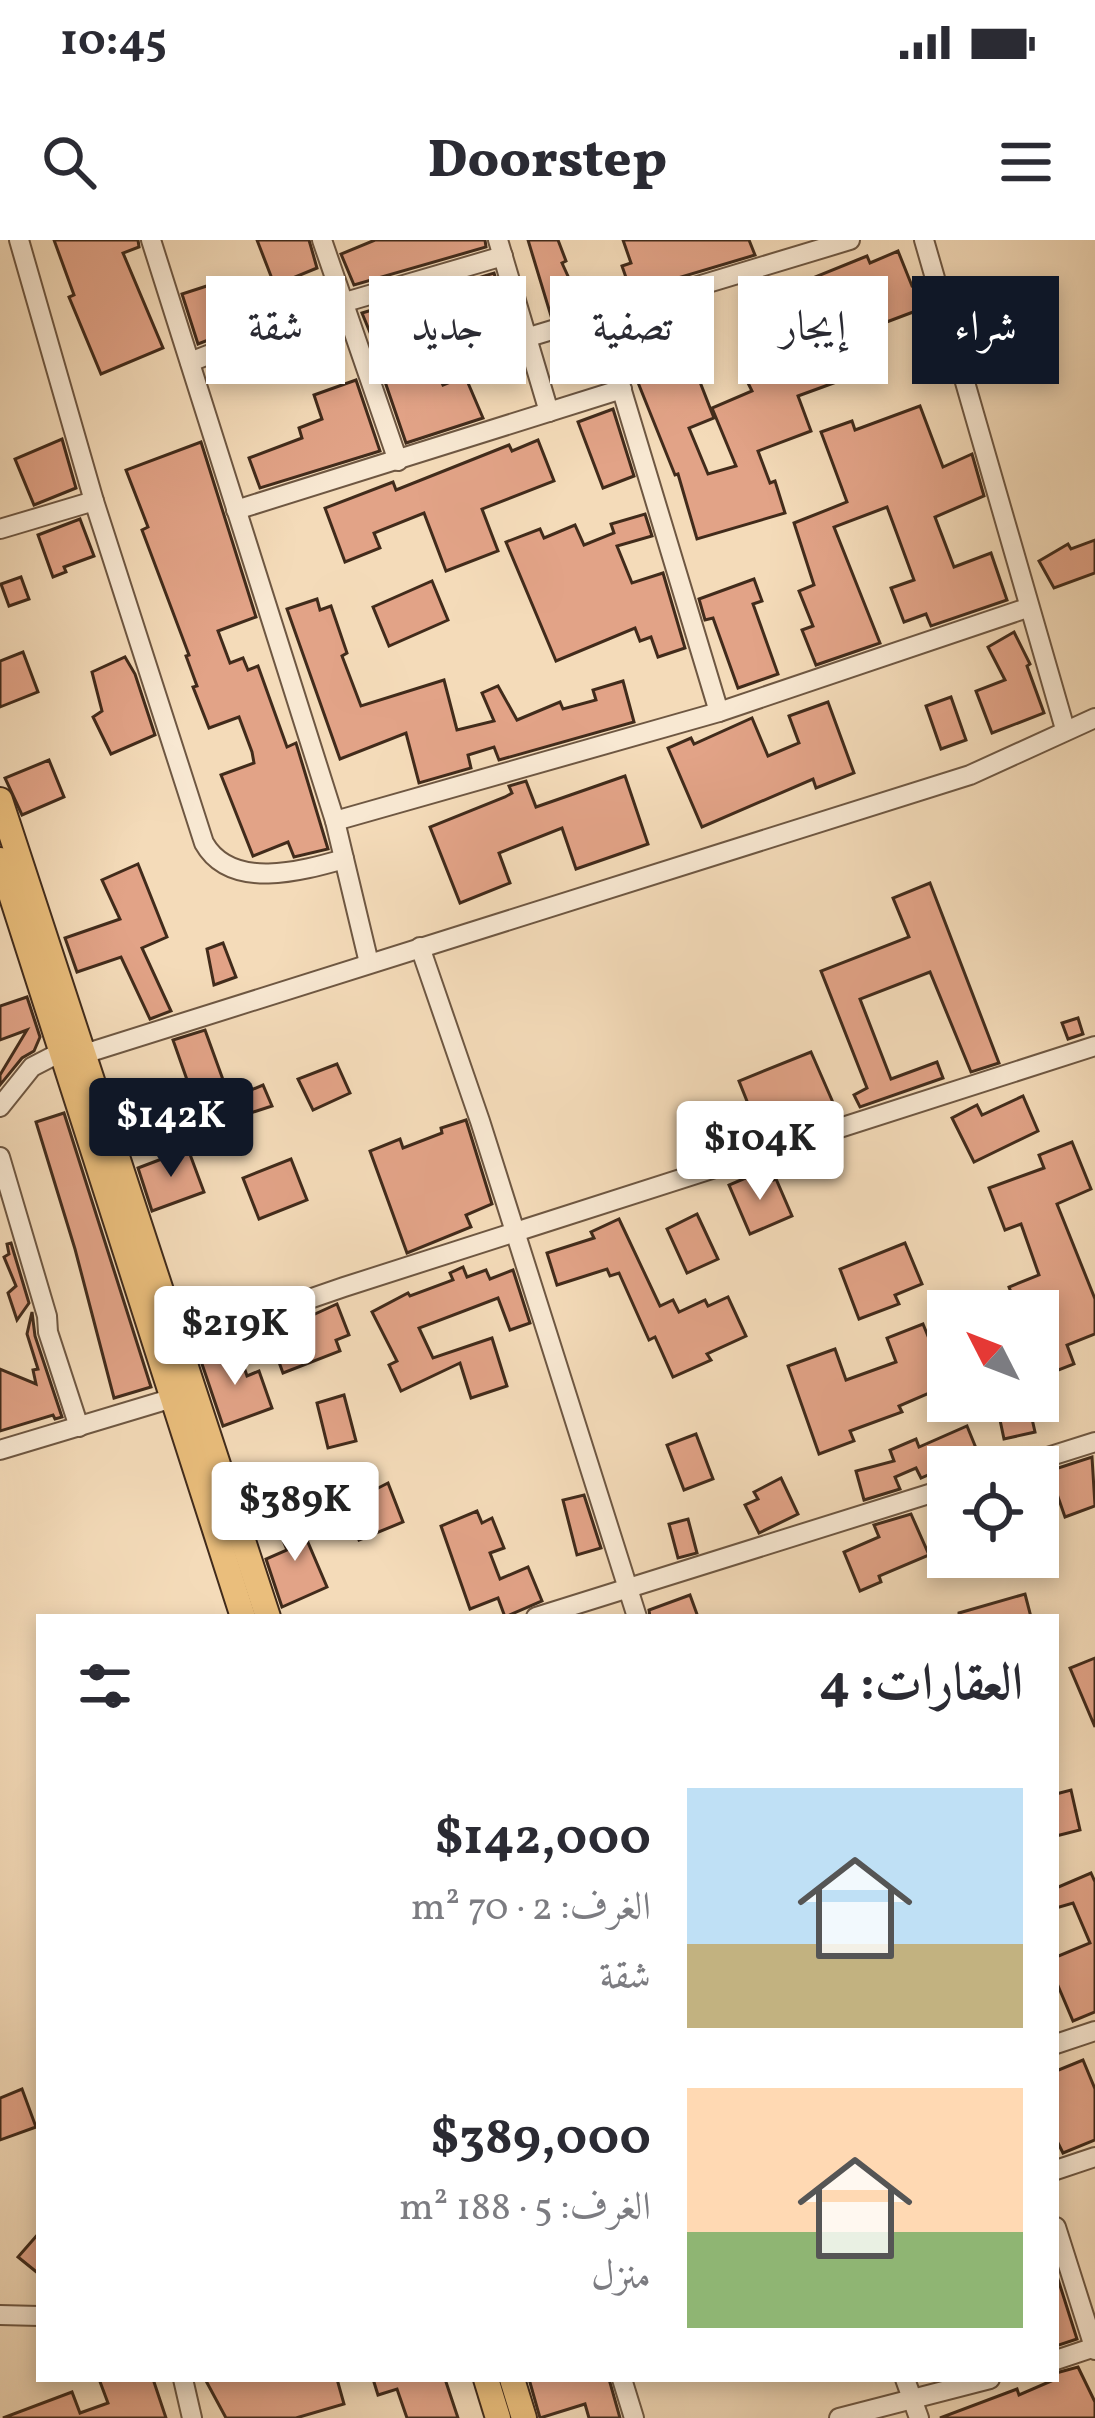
<!DOCTYPE html>
<html lang="ar">
<meta charset="utf-8">
<style>
body{margin:0;font-family:Vollkorn,Amiri,serif;background:#f7f7f7;color:#2b2b33;direction:rtl;height:100vh;display:flex;flex-direction:column;font-size:45px;white-space:nowrap}
*{box-sizing:border-box;margin:0}
p{font-size:39px;color:#7c7c81}
.icon{flex:none;width:66px;height:66px;fill:none;stroke:currentColor;stroke-width:2;stroke-linecap:round;stroke-linejoin:round}
.map{position:relative;flex:1;overflow:hidden;direction:ltr}
.sheet{position:absolute;left:36px;top:1374px;width:1023px;height:768px;display:flex;flex-direction:column;background:#fff;border-radius:0px;box-shadow:0 6px 18px #0003;direction:rtl}
.sheet>*{flex:none}
.top-card{position:absolute;left:36px;top:36px;width:1023px;height:108px;direction:rtl;display:flex;gap:24px}
.needle{width:78px;rotate:312deg}
.controls{position:absolute;left:927px;top:1050px;display:grid;gap:24px}
.controls a{display:grid;place-items:center;width:132px;height:132px;border-radius:0px;background:#fff;box-shadow:0 6px 18px #0003;font-size:60px}
.price{position:absolute;translate:-50% -102px;padding:0 27px;border-radius:12px;background:#fff;color:#222;font-size:39px;line-height:78px;filter:drop-shadow(0 3px 6px #0008)}
.price::after{content:'';position:absolute;left:50%;top:72px;width:36px;height:27px;margin-left:-18px;background:inherit;clip-path:polygon(0 0,100% 0,50% 100%)}
.price.current{background:#111827;color:#fff}
ul{padding:0;list-style:none}
li{display:flex;align-items:center;gap:36px;height:300px;padding:0 36px}
li span{display:grid;place-items:center;flex:none;width:336px;height:240px;border-radius:0px;color:#555}
li>.icon{margin-inline-start:auto}
span .icon{width:144px;height:144px;fill:#fffc;stroke-width:1}
li b{font-size:51px}
h2{display:flex;justify-content:space-between;align-items:center;height:144px;padding:0 36px;font-size:51px}
.tag{padding:0 42px;border-radius:0px;background:#fff;box-shadow:0 6px 18px #0003;font-size:42px;line-height:108px}
.tag.current{background:#111827;color:#fff}
.status{display:flex;justify-content:space-between;align-items:center;height:84px;padding:0 60px;background:#fff;direction:ltr}
.status svg{height:33px;fill:currentColor}
header{display:flex;justify-content:space-between;align-items:center;height:156px;padding:0 36px;background:#fff;font-size:54px;font-weight:800}
.map>svg:first-child{display:block}
</style>
<div class="status"><b>10:45</b><svg viewBox="0 0 49 12"><path d="M0 12V9h3v3zM5 12V6h3v6zM10 12V3h3v9zM15 12V0h3v12zM26 1h20v11H26zM47 4h2v5h-2z"/></svg></div>
<header><svg class="icon" aria-label="menu" viewBox="0 0 24 24"><path d="M4 6h16M4 12h16M4 18h16"/></svg>Doorstep<svg class="icon" aria-label="search" viewBox="0 0 24 24"><circle cx="10" cy="10" r="6"/><path d="M15 15l6 6"/></svg></header>
<div class="map">
<svg width="1095" height="2178" viewBox="0 0 1095 2178">
<rect width="100%" height="100%" fill="#f4dbb9"/>
<filter id="stains"><feTurbulence type="fractalNoise" baseFrequency=".00167" numOctaves="4"/><feColorMatrix values="0 0 0 0 .2 0 0 0 0 .09 0 0 0 0 .02 0 0 0 .5 -.17"/></filter>
<radialGradient id="worn" r=".72"><stop offset=".6" stop-color="#630" stop-opacity="0"/><stop offset="1" stop-color="#630" stop-opacity=".3"/></radialGradient>
<g fill="#e2a387" stroke="#412b1b" stroke-width="3">
<polygon points="54,0 138,0 139,7 123,13 163,108 101,134 69,57 74,55"/>
<polygon points="257,0 309,0 317,28 290,39 299,65 198,104 182,54 213,44 220,68 276,49"/>
<polygon points="375,0 485,0 486,7 354,45 341,14"/>
<polygon points="528,0 558,0 566,21 562,23 582,67 551,76"/>
<polygon points="623,0 749,0 755,15 631,52 622,26 631,23"/>
<polygon points="898,11 912,46 921,43 929,66 884,83 880,73 838,91 815,37 867,16 870,23"/>
<polygon points="494,33 511,91 482,102 478,93 429,114 443,145 465,136 483,178 406,203 381,130 385,129 362,73"/>
<polygon points="663,82 687,141 698,137 714,178 689,188 708,234 736,226 712,168 752,151 748,143 800,123 794,107 846,89 861,133 798,156 811,191 758,211 770,243 775,241 785,273 697,299 678,234 675,235 621,100"/>
<polygon points="576,114 582,131 568,136 561,119"/>
<polygon points="356,140 380,211 260,248 249,218 302,198 299,188 322,179 314,155"/>
<polygon points="920,166 943,227 972,214 984,256 935,277 954,327 991,313 1007,360 931,386 926,374 904,382 891,348 914,340 887,267 834,287 880,403 816,425 802,390 813,386 799,351 814,345 794,283 847,262 821,192 852,181 855,190"/>
<polygon points="613,169 634,236 603,248 578,182"/>
<polygon points="62,199 76,248 34,265 15,219"/>
<polygon points="538,200 554,241 482,269 498,311 446,331 424,273 374,293 380,308 345,322 325,268 393,242 396,250 509,205 512,211"/>
<polygon points="201,202 256,377 218,391 230,423 243,418 248,430 258,426 287,507 296,503 328,609 294,617 288,602 253,616 221,535 254,523 252,512 239,477 209,488 193,447 197,446 186,416 189,415 142,290 148,287 126,230"/>
<polygon points="645,274 652,296 617,306 632,343 663,333 685,408 658,417 651,397 640,401 635,388 556,421 506,302 540,289 544,298 575,285 584,305 614,293 611,284"/>
<polygon points="80,279 94,316 64,327 66,332 53,337 38,295"/>
<polygon points="1095,300 1095,333 1054,348 1039,321 1068,304 1071,309"/>
<polygon points="21,337 29,359 9,366 1,344"/>
<polygon points="754,339 762,361 753,364 778,434 738,448 713,378 705,380 699,359"/>
<polygon points="432,341 448,380 389,406 373,367"/>
<polygon points="317,359 320,370 331,366 347,413 342,416 361,466 444,440 457,490 494,481 482,453 498,446 517,480 560,462 563,469 596,460 593,450 623,441 634,482 499,520 494,507 468,515 471,528 419,543 406,493 340,519 287,369"/>
<polygon points="1014,392 1030,424 1027,426 1044,473 992,493 976,451 1005,440 988,407"/>
<polygon points="23,412 38,452 0,467 0,421"/>
<polygon points="125,417 135,434 155,495 111,514 93,477 102,471 92,432"/>
<polygon points="951,457 966,500 941,509 926,466"/>
<polygon points="828,462 854,533 816,548 813,539 702,587 668,508 691,498 694,504 752,478 768,516 799,503 789,476"/>
<polygon points="49,520 64,557 22,575 5,538"/>
<polygon points="625,536 648,604 576,629 562,588 499,613 510,643 460,663 430,587 505,557 512,553 509,546 526,541 536,567"/>
<polygon points="138,624 167,697 142,708 171,771 150,779 121,717 77,732 65,698 120,679 102,640"/>
<polygon points="930,643 999,823 971,832 930,732 860,759 891,839 937,822 943,838 860,867 854,855 867,848 821,731 909,697 893,658"/>
<polygon points="223,703 236,737 214,745 207,709"/>
<polygon points="27,757 40,797 34,811 22,818 0,845 0,835 27,790 0,800 0,766"/>
<polygon points="1078,778 1083,794 1068,799 1062,783"/>
<polygon points="205,790 230,859 263,845 272,866 204,888 173,800"/>
<polygon points="811,812 838,874 762,899 739,841"/>
<polygon points="337,824 350,853 313,870 298,839"/>
<polygon points="1023,856 1038,891 974,922 952,878 977,865 982,875"/>
<polygon points="64,873 151,1147 114,1158 75,1009 36,882"/>
<polygon points="466,880 492,964 466,975 471,987 407,1013 370,911 400,899 403,908 442,893 441,888"/>
<polygon points="1072,902 1091,949 1057,964 1095,1059 1095,1094 1067,1105 1074,1124 1043,1136 1038,1124 1038,1071 1018,1071 1009,1047 1039,1035 1021,984 1005,990 989,948 1044,928 1039,915"/>
<polygon points="188,909 204,952 152,971 138,928"/>
<polygon points="291,919 307,960 259,979 243,938"/>
<polygon points="755,934 760,945 776,939 792,976 750,994 729,945"/>
<polygon points="697,974 718,1019 687,1033 667,989"/>
<polygon points="619,979 660,1066 673,1060 679,1072 705,1060 708,1066 728,1057 746,1096 707,1114 711,1120 673,1137 655,1097 649,1100 619,1033 610,1036 607,1029 557,1045 547,1013 594,998 591,992"/>
<polygon points="11,1003 29,1063 17,1080 8,1053 16,1046 4,1017 9,1014 7,1004"/>
<polygon points="905,1003 922,1044 895,1055 899,1064 859,1079 840,1029"/>
<polygon points="463,1027 467,1037 486,1030 490,1039 513,1030 530,1083 510,1090 498,1058 419,1088 433,1118 492,1098 507,1146 471,1158 460,1123 401,1151 389,1125 397,1121 372,1072 408,1053 410,1056 453,1040 450,1033"/>
<polygon points="337,1064 349,1095 336,1100 340,1111 283,1133 269,1095"/>
<polygon points="32,1072 35,1096 62,1177 55,1179 53,1175 0,1191 0,1129 36,1144 33,1130 38,1129 27,1094"/>
<polygon points="923,1084 948,1145 899,1166 902,1172 850,1191 854,1201 819,1214 788,1126 835,1109 846,1140 896,1122 887,1098"/>
<polygon points="238,1109 247,1136 259,1131 272,1168 223,1186 201,1121"/>
<polygon points="344,1155 356,1201 328,1208 317,1163"/>
<polygon points="996,1161 1028,1161 1035,1192 1004,1199"/>
<polygon points="967,1186 978,1213 921,1238 916,1228 895,1237 900,1249 864,1260 856,1231 894,1221 890,1210 916,1199 919,1207"/>
<polygon points="696,1194 713,1239 684,1250 667,1205"/>
<polygon points="1092,1217 1095,1266 1065,1277 1049,1231"/>
<polygon points="254,1230 267,1268 251,1273 239,1235"/>
<polygon points="781,1238 798,1274 759,1293 745,1265 758,1259 754,1252"/>
<polygon points="388,1243 403,1282 359,1300 345,1265"/>
<polygon points="584,1255 601,1308 577,1315 563,1260"/>
<polygon points="477,1271 482,1283 492,1278 504,1308 490,1313 500,1339 528,1327 542,1361 505,1377 498,1358 470,1369 441,1286"/>
<polygon points="295,1272 327,1347 282,1367 266,1319 287,1310 275,1281"/>
<polygon points="911,1274 929,1315 879,1336 881,1342 860,1351 844,1312 879,1297 874,1285"/>
<polygon points="688,1279 697,1313 678,1318 669,1284"/>
<polygon points="959,1317 1003,1317 967,1334"/>
<polygon points="1025,1354 1031,1377 959,1377 959,1373"/>
<polygon points="690,1355 698,1377 650,1377 649,1370"/>
<polygon points="1095,1418 1095,1487 1070,1428"/>
<polygon points="1071,1550 1080,1590 1056,1596 1056,1554"/>
<polygon points="1091,1633 1095,1642 1095,1772 1073,1781 1056,1741 1056,1717 1090,1703 1073,1663 1056,1668 1056,1648"/>
<polygon points="1083,1820 1095,1849 1095,1900 1063,1913 1056,1899 1056,1831"/>
<polygon points="22,1849 36,1887 0,1900 0,1858"/>
<polygon points="39,1993 39,2034 18,2017"/>
<polygon points="1057,2036 1077,2099 1056,2106 1056,2036"/>
<polygon points="1078,2127 1095,2162 1095,2178 940,2178 1017,2149 1019,2155 1056,2139 1056,2133"/>
<polygon points="99,2139 153,2139 166,2178 3,2178 72,2152 80,2173 108,2163"/>
<polygon points="205,2139 337,2139 344,2164 296,2178 226,2178"/>
<polygon points="373,2139 445,2139 458,2178 407,2178 397,2149 378,2155"/>
<polygon points="529,2139 609,2139 620,2178 589,2178 585,2164 540,2178"/>
</g>
<g fill="none" stroke-linecap="round" stroke-linejoin="round">
<defs>
<g id="minor">
<path d="M19 0 94 261 204 603C231 651 302 631 344 619"/>
<polyline points="151,0 335,581 369,723"/>
<polyline points="322,0 398,221"/>
<polyline points="498,0 549,172"/>
<polyline points="924,0 1065,489"/>
<polyline points="600,78 719,472"/>
<polyline points="529,97 850,0"/>
<polyline points="190,122 342,63 503,16"/>
<polyline points="236,270 622,149"/>
<polyline points="0,289 94,261"/>
<polyline points="335,581 719,472 1027,368"/>
<polyline points="420,707 480,881 637,1377"/>
<polyline points="84,814 970,535 1095,478"/>
<polyline points="0,867 32,827 61,812"/>
<polyline points="0,917 47,1076 48,1092 79,1187"/>
<polyline points="179,1104 344,1047 1095,806"/>
<polyline points="0,1210 173,1158"/>
<polyline points="1016,1227 1095,1202"/>
<polyline points="536,1377 948,1248"/>
<polyline points="1056,1804 1095,1791"/>
<polyline points="1056,1930 1095,1917"/>
<polyline points="1056,1987 1095,2110"/>
<polyline points="0,2075 39,2076"/>
<polyline points="1056,2120 1095,2107"/>
<polyline points="183,2139 192,2178"/>
<polyline points="622,2139 634,2178"/>
<polyline points="905,2139 919,2178"/>
<polyline points="839,2178 990,2139"/>
</g>
<g id="major">
<polyline points="0,560 268,1377"/>
<polyline points="0,620 243,1377"/>
<polyline points="486,2139 498,2178"/>
<polyline points="512,2139 524,2178"/>
</g>
</defs>
<use href="#minor" stroke="#6e5742" stroke-width="22"/>
<use href="#major" stroke="#412b1b" stroke-width="28"/>
<use href="#minor" stroke="#f8e8d2" stroke-width="18"/>
<use href="#major" stroke="#eabe7c" stroke-width="24"/>
</g>
<rect width="100%" height="100%" filter="url(#stains)"/>
<rect width="100%" height="100%" fill="url(#worn)"/>
</svg>
<div class="controls">
<a><svg class="needle" viewBox="-14 -14 28 28"><path d="M0-13l5 13h-10z" fill="#e53935"/><path d="M0 13l5-13h-10z" fill="#7c7c81"/></svg></a>
<a><svg class="icon" aria-label="locate" viewBox="0 0 24 24"><circle cx="12" cy="12" r="6"/><path d="M12 2v4M12 18v4M2 12h4M18 12h4"/></svg></a>
</div>
<b class="price current" style="left:171px;top:940px">$142K</b>
<b class="price" style="left:760px;top:963px">$104K</b>
<b class="price" style="left:235px;top:1148px">$219K</b>
<b class="price" style="left:295px;top:1324px">$389K</b>
<div class="top-card">
<a class="tag current">شراء</a>
<a class="tag">إيجار</a>
<a class="tag">تصفية</a>
<a class="tag">جديد</a>
<a class="tag">شقة</a>
</div>
<section class="sheet">
<h2>العقارات: 4<svg class="icon" aria-label="filters" viewBox="0 0 24 24"><path d="M4 7h16M4 17h16"/><circle cx="9" cy="7" r="2"/><circle cx="15" cy="17" r="2"/></svg></h2>
<ul>
<li><span style="background:linear-gradient(#bfe0f5 65%,#c2b280 0)"><svg class="icon" aria-label="home" viewBox="0 0 24 24"><path d="M3 11l9-7 9 7M6 9v11h12V9"/></svg></span><div><b>$142,000</b><p>الغرف: 2 · 70 m²</p><p>شقة</p></div></li>
<li><span style="background:linear-gradient(#ffd9b3 60%,#8fb573 0)"><svg class="icon" aria-label="home" viewBox="0 0 24 24"><path d="M3 11l9-7 9 7M6 9v11h12V9"/></svg></span><div><b>$389,000</b><p>الغرف: 5 · 188 m²</p><p>منزل</p></div></li>
</ul>
</section>
</div>
